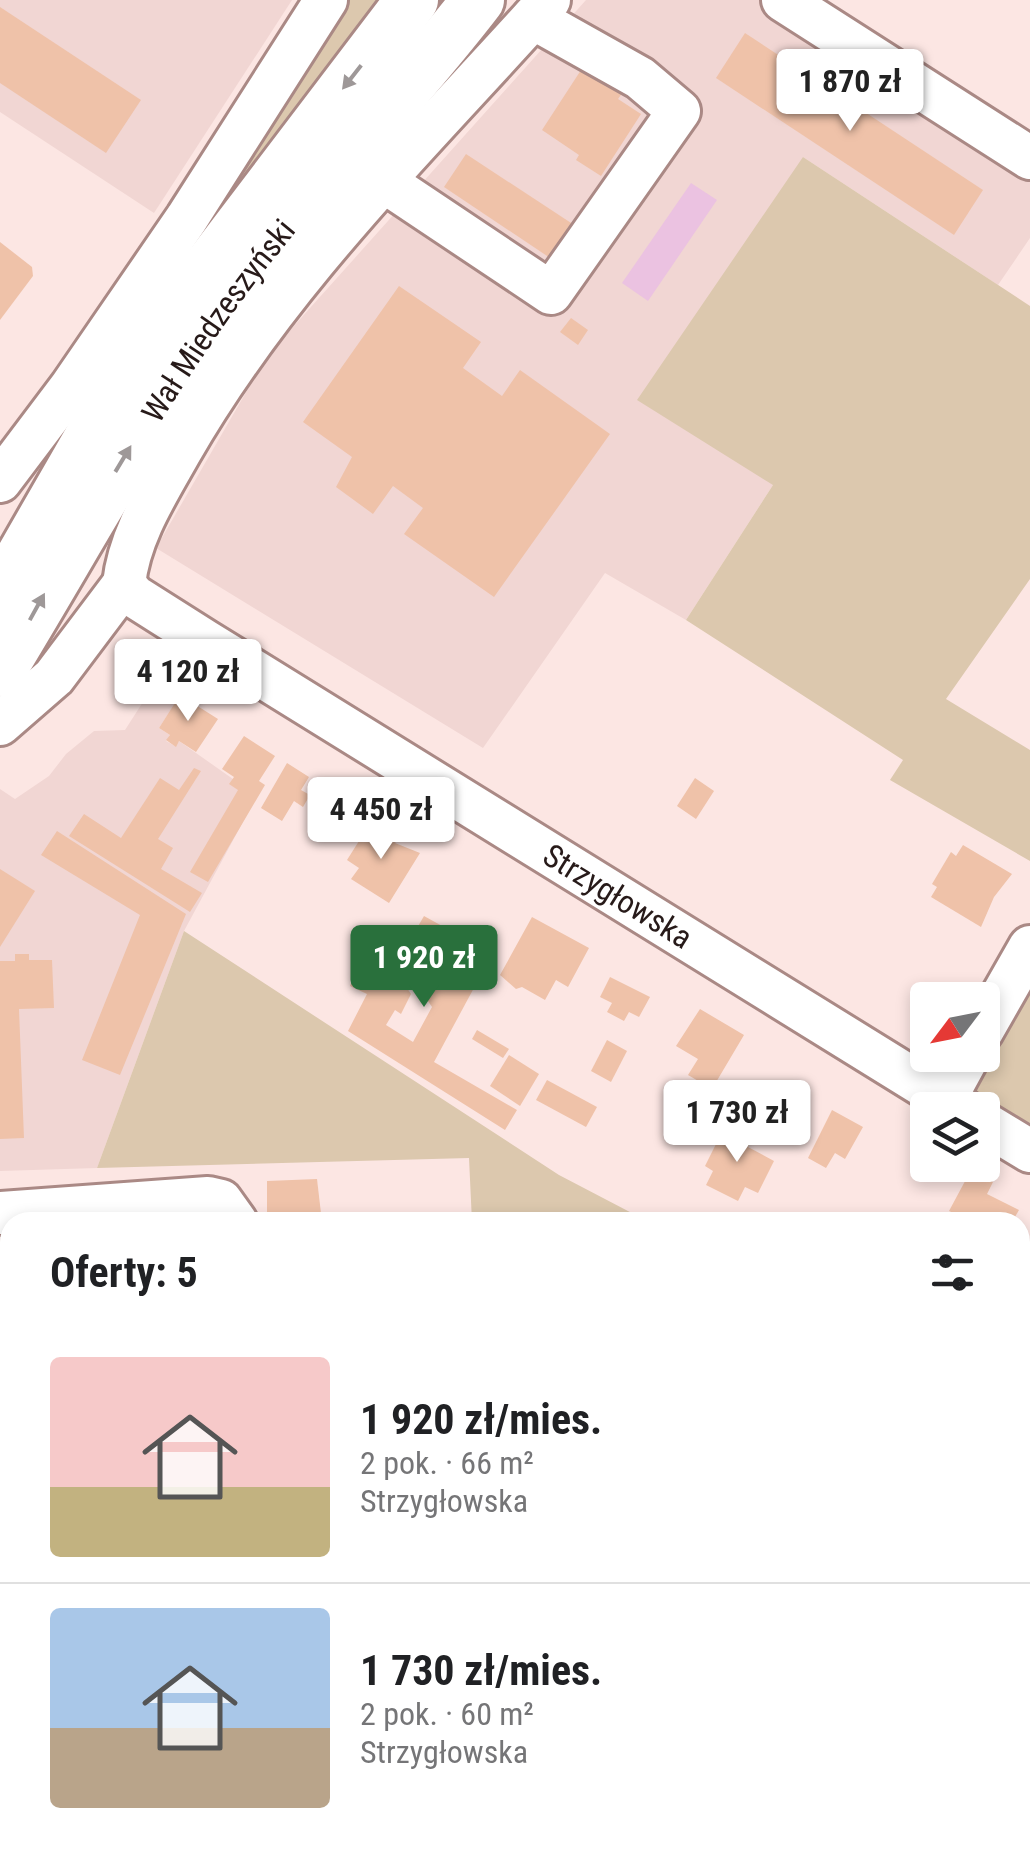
<!DOCTYPE html>
<html lang="pl">
<meta charset="utf-8">
<style>
body{margin:0;font-family:"Roboto Condensed",sans-serif;background:#f2f2f2;color:#202124;height:100vh;display:flex;flex-direction:column;font-size:38px;white-space:nowrap}
*{box-sizing:border-box;margin:0}
p{font-size:32px;color:#757577}
.icon{flex:none;width:55px;height:55px;fill:none;stroke:currentColor;stroke-width:2;stroke-linecap:round;stroke-linejoin:round}
.map{position:relative;flex:1;overflow:hidden}
.panel{position:absolute;left:0px;top:1212px;width:1030px;height:642px;display:flex;flex-direction:column;background:#fff;border-radius:30px 30px 0 0;box-shadow:0 5px 15px #0003}
.panel>*{flex:none}
.needle{width:65px;rotate:238deg}
.tools{position:absolute;left:910px;top:982px;display:grid;gap:20px}
.tools a{display:grid;place-items:center;width:90px;height:90px;border-radius:10px;background:#fff;box-shadow:0 5px 15px #0003;font-size:50px}
.price{position:absolute;translate:-50% -85px;padding:0 22px;border-radius:10px;background:#fff;color:#222;font-size:32px;line-height:65px;filter:drop-shadow(0 2px 5px #0008)}
.price::after{content:'';position:absolute;left:50%;top:60px;width:30px;height:22px;margin-left:-15px;background:inherit;clip-path:polygon(0 0,100% 0,50% 100%)}
.price.selected{background:#29703c;color:#fff}
ul{padding:0;list-style:none}
li{display:flex;align-items:center;gap:30px;height:250px;padding:0 50px}
li+li{border-top:2px solid #e0e0e0}
li span{display:grid;place-items:center;flex:none;width:280px;height:200px;border-radius:10px;color:#555}
li>.icon{margin-inline-start:auto}
span .icon{width:120px;height:120px;fill:#fffc;stroke-width:1}
li b{font-size:42px}
h2{display:flex;justify-content:space-between;align-items:center;height:120px;padding:0 50px;font-size:42px}
.map>svg:first-child{display:block}
</style>
<div class="map">
<svg width="1030" height="1854" viewBox="0 0 1030 1854">
<rect width="100%" height="100%" fill="#fce6e3"/>
<g fill="#f1d6d3">
<polygon points="0,0 292,0 154,213 0,112"/>
<polygon points="586,0 761,0 1030,167 1030,238 998,285 803,157 773,485 686,620 605,573 483,748 156,548 267,356"/>
<polygon points="180,657 198,669 159,728 170,735 166,741 175,746 179,741 257,796 184,931 97,1168 0,1171 0,789 15,799 49,776 66,754 94,731 125,730 161,674"/>
<rect x="0" y="1390" width="10" height="221"/>
<polygon points="10,1637 10,1845 484,1845 484,1854 0,1854 0,1638"/>
</g>
<g fill="#dcc8ae">
<polygon points="345,0 386,0 83,399"/>
<polygon points="803,157 1030,306 1030,579 946,699 1030,750 1030,861 890,780 903,760 686,620 773,485 637,400"/>
<polygon points="184,931 559,1175 649,1222 472,1222 469,1158 97,1168"/>
<polygon points="1030,975 1030,1138 960,1093"/>
<rect x="484" y="1845" width="193" height="9"/>
</g>
<g fill="#c3a680">
<polygon points="1020,1584 1030,1584 1030,1804 1020,1812"/>
<polygon points="677,1845 824,1845 798,1846 798,1854 677,1854"/>
</g>
<polygon fill="#ebc2e1" points="691,183 717,200 648,301 622,283"/>
<g fill="#efc2a9" fill-rule="evenodd">
<polygon points="0,7 141,100 106,153 0,83"/>
<polygon points="745,33 983,190 954,235 716,78"/>
<polygon points="583,67 623,92 618,99 641,114 601,176 576,160 579,155 542,130"/>
<polygon points="466,154 597,240 574,274 444,187"/>
<polygon points="0,242 32,267 33,276 0,320"/>
<polygon points="399,286 481,342 463,368 502,396 520,370 610,434 494,597 404,534 423,508 393,486 373,514 336,487 352,457 303,422"/>
<polygon points="571,318 588,330 578,345 560,332"/>
<polygon points="180,695 218,719 196,752 179,741 176,747 166,740 170,735 159,728"/>
<polygon points="244,736 275,756 259,781 265,785 208,882 190,872 238,790 229,784 234,777 222,769"/>
<polygon points="287,763 309,777 301,790 310,795 303,807 294,801 282,821 261,808"/>
<polygon points="194,768 201,771 158,839 173,848 161,869 202,893 190,912 69,836 84,814 121,838 160,778 179,790"/>
<polygon points="695,778 714,791 696,819 677,806"/>
<polygon points="371,822 398,839 395,843 420,853 389,903 351,879 359,868 347,860"/>
<polygon points="57,831 186,914 120,1075 82,1060 140,915 41,855"/>
<polygon points="963,845 1012,874 994,897 981,927 931,897 937,887 932,884 951,852 956,856"/>
<polygon points="0,869 35,891 0,947"/>
<path d="M424 916 482 948 471 967 482 973 434 1062 517 1110 505 1130 348 1031 367 994 350 986 361 962 383 974 406 931 413 935ZM416 972 435 983 426 998 432 1007 413 1042 386 1025 395 1010 401 1014 411 994 407 988Z"/>
<polygon points="532,917 589,948 568,987 556,980 545,1000 522,987 516,989 500,975"/>
<polygon points="15,954 29,954 29,960 52,960 54,1008 19,1009 24,1138 0,1139 0,961 15,961"/>
<polygon points="610,977 650,997 639,1017 629,1012 624,1021 607,1012 612,1003 600,997"/>
<polygon points="700,1009 744,1035 712,1089 688,1075 698,1059 676,1046"/>
<polygon points="477,1030 509,1049 503,1058 472,1039"/>
<polygon points="607,1040 627,1051 611,1082 591,1071"/>
<polygon points="509,1055 539,1074 520,1106 490,1086"/>
<polygon points="547,1080 597,1107 586,1127 536,1100"/>
<polygon points="832,1110 863,1127 845,1159 835,1153 826,1168 808,1158"/>
<polygon points="725,1126 752,1140 748,1147 774,1161 758,1193 745,1187 738,1201 706,1185 713,1171 705,1166"/>
<polygon points="971,1170 993,1182 987,1194 1019,1210 1012,1222 959,1222 962,1217 949,1211"/>
<polygon points="317,1179 322,1222 267,1222 267,1181"/>
<polygon points="10,1240 10,1295 6,1295 10,1375 0,1375 0,1241"/>
<rect x="0" y="1403" width="10" height="36"/>
<polygon points="10,1565 10,1602 0,1603 0,1566"/>
<polygon points="10,1845 354,1845 354,1854 11,1854"/>
</g>
<g fill="none" stroke-linecap="round" stroke-linejoin="round">
<defs>
<g id="minor">
<polyline points="783,0 1030,158"/>
<polyline points="382,180 551,293 679,111 640,78 533,18"/>
<polyline points="0,481 71,387 187,218 326,0"/>
<path id="s1" d="M124 584 134 596 205 641 963 1110"/>
<path d="M124 584C129 536 157 493 180 452 278 281 418 146 549 0"/>
<polyline points="0,724 54,677 124,584"/>
<polyline points="982,1031 1030,947"/>
<polyline points="945,1099 969,1055"/>
<polyline points="982,1122 1030,1151"/>
<polyline points="0,1213 208,1198 221,1201 236,1222"/>
</g>
<g id="major">
<polyline points="0,595 91,437 166,324 412,0"/>
<path id="s2" d="M0 670C76 545 145 416 231 297 307 193 400 102 478 0"/>
</g>
</defs>
<use href="#minor" stroke="#aa8985" stroke-width="48"/>
<use href="#major" stroke="#aa8985" stroke-width="58"/>
<use href="#minor" stroke="#fff" stroke-width="42"/>
<use href="#major" stroke="#fff" stroke-width="52"/>
</g>
<defs><path id="oneway-solid" d="M-6-.8H1V-3.2L6.5 0L1 3.2V.8H-6Z" transform="scale(2.5)"/></defs>
<g fill="#9e9898">
<use href="#oneway-solid" transform="translate(352 77) rotate(128)"/>
<use href="#oneway-solid" transform="translate(123 459) rotate(-59)"/>
<use href="#oneway-solid" transform="translate(37 607) rotate(-61)"/>
</g>
<g text-anchor="middle" stroke-width="8" stroke-linejoin="round" paint-order="stroke">
<g font-size="32" fill="#271a19" stroke="#fff">
<text dy="11" stroke="none"><textPath href="#s2" startOffset="412">Wał Miedzeszyński</textPath></text>
<text dy="11" stroke="none"><textPath href="#s1" startOffset="585">Strzygłowska</textPath></text>
</g>
</g>
</svg>
<div class="tools">
<a><svg class="needle" viewBox="-14 -14 28 28"><path d="M0-13l5 13h-10z" fill="#e53935"/><path d="M0 13l5-13h-10z" fill="#757577"/></svg></a>
<a><svg class="icon" aria-label="layers" viewBox="0 0 24 24"><path d="M12 4l9 5-9 5-9-5zM3 14l9 5 9-5"/></svg></a>
</div>
<b class="price" style="left:850px;top:134px">1 870 zł</b>
<b class="price" style="left:188px;top:724px">4 120 zł</b>
<b class="price" style="left:381px;top:862px">4 450 zł</b>
<b class="price selected" style="left:424px;top:1010px">1 920 zł</b>
<b class="price" style="left:737px;top:1165px">1 730 zł</b>
<section class="panel">
<h2>Oferty: 5<svg class="icon" aria-label="filters" viewBox="0 0 24 24"><path d="M4 7h16M4 17h16"/><circle cx="9" cy="7" r="2"/><circle cx="15" cy="17" r="2"/></svg></h2>
<ul>
<li><span style="background:linear-gradient(#f6c9c9 65%,#c2b280 0)"><svg class="icon" aria-label="home" viewBox="0 0 24 24"><path d="M3 11l9-7 9 7M6 9v11h12V9"/></svg></span><div><b>1 920 zł/mies.</b><p>2 pok. · 66 m²</p><p>Strzygłowska</p></div></li>
<li><span style="background:linear-gradient(#a9c7e8 60%,#b9a48a 0)"><svg class="icon" aria-label="home" viewBox="0 0 24 24"><path d="M3 11l9-7 9 7M6 9v11h12V9"/></svg></span><div><b>1 730 zł/mies.</b><p>2 pok. · 60 m²</p><p>Strzygłowska</p></div></li>
</ul>
</section>
</div>
